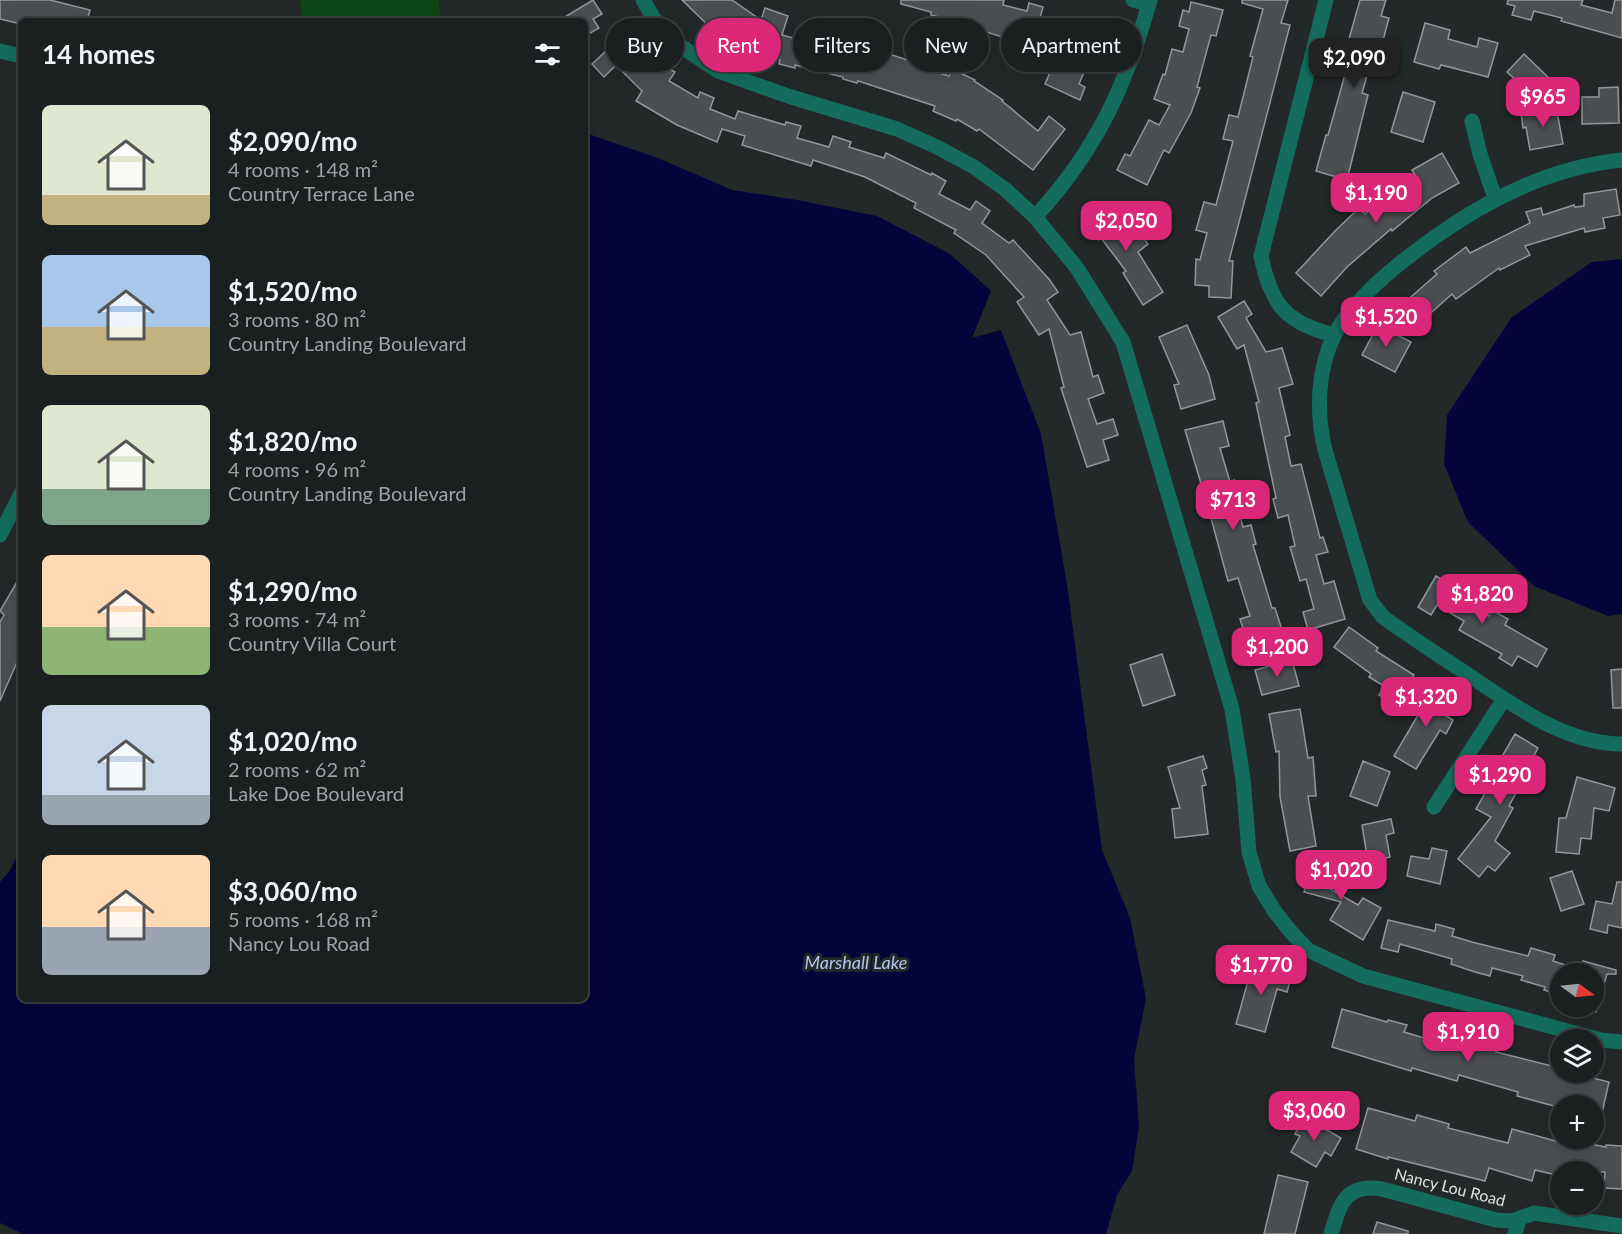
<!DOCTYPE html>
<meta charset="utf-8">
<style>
body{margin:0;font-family:Lato,sans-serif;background:#232728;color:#f1f3f6;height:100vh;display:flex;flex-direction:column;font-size:22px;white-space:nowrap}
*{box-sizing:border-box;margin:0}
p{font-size:20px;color:#9fa2a4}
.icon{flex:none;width:33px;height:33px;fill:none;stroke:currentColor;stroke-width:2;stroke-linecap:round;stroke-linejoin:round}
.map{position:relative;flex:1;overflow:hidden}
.side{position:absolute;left:18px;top:18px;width:570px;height:984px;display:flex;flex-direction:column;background:#1a1f1f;border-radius:9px;box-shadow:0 6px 24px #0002,0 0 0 2px #383d3d}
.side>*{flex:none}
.top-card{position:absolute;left:606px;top:18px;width:570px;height:54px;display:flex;gap:12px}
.needle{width:39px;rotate:105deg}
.controls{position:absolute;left:1550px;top:963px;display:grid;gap:12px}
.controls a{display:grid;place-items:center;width:54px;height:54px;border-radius:50%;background:#1a1f1f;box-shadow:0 6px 24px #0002,0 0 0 2px #383d3d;font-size:30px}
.price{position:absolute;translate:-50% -51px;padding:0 14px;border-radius:12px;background:#db2777;color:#fff;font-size:20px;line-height:39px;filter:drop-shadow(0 2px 3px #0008)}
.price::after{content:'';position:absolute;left:50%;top:36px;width:18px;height:14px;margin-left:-9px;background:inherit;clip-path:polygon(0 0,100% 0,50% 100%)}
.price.on{background:#222;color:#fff}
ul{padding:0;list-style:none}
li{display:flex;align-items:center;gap:18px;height:150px;padding:0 24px}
li span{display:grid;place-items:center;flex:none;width:168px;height:120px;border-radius:9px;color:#555}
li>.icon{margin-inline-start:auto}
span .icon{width:72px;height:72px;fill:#fffc;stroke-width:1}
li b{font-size:26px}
h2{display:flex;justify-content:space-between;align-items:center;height:72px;padding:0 24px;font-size:26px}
.pill{padding:0 21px;border-radius:27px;background:#1a1f1f;box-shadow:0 6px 24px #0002,0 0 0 2px #383d3d;font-size:21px;line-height:54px}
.pill.on{background:#db2777;color:#fff}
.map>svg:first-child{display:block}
</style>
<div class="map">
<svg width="1622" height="1234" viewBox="0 0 1622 1234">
<rect width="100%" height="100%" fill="#232929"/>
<polygon fill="#0e4617" points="300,0 438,0 442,21 302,21"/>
<g fill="#04043a">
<polygon points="585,133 658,158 732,190 797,200 877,216 950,254 991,291 972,338 1001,330 1041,434 1067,584 1102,850 1130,918 1146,998 1134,1059 1139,1127 1132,1171 1117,1195 1106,1234 23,1234 0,1223 0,882 11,869 21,845 21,999 585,999"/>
<polygon points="1622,259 1622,614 1608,616 1534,586 1468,522 1444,464 1447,415 1512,317 1592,262"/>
</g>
<g fill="#4a4f52" stroke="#91979b" stroke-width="1.5">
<polygon points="0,0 50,0 90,10 87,21 21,21 21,24 0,19"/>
<polygon points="593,0 602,14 593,19 599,28 585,36 585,21 558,21"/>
<polygon points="682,0 732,0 761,20 765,8 788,16 782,35 819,45 822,34 853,42 854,37 880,44 878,50 910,61 910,63 949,76 952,69 975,80 974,81 1003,100 1002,101 1038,131 1049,116 1065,129 1033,170 979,129 977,131 957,119 956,121 933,111 935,106 858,81 857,83 843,79 843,77 795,65 795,68 779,64 780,60 731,43 716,33"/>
<polygon points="901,0 1004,0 1003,5 1027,11 1029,3 1043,7 1032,46 970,27 970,25 931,15 931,12 901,4"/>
<polygon points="1242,0 1288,0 1281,23 1290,25 1229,261 1233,261 1231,298 1209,297 1209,286 1195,285 1196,259 1200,260 1207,233 1196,230 1204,202 1216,205 1233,141 1223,139 1229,115 1238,117 1253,57 1250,56 1263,9 1242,3"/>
<polygon points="1360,0 1386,0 1381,16 1389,18 1381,48 1384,49 1378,71 1369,69 1362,93 1368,95 1347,180 1316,171 1326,135 1328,135 1344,78 1350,55 1345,53"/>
<polygon points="1508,0 1583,0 1581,5 1612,13 1615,0 1622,0 1622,38 1561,21 1562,18 1534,11 1531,20 1512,15 1515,6 1507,4"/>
<polygon points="1191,2 1223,10 1216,36 1211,35 1197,87 1200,88 1191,113 1169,153 1164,150 1147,185 1117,170 1125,154 1130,156 1149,120 1159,125 1170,105 1154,99 1163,74 1165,75 1172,49 1183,52 1189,29 1179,26 1183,10 1189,12"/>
<polygon points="1079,21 1099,31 1094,41 1105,47 1098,62 1090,58 1079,84 1085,87 1080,100 1045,84 1056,59 1060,61"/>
<polygon points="1425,23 1450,30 1448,39 1477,47 1479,38 1498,43 1488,77 1441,65 1439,69 1414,62"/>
<polygon points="621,37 653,71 658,62 675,72 669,81 698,98 700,92 714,98 710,109 735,119 738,111 785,125 786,122 801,126 797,138 829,147 833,136 851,142 849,147 884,158 886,153 931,175 932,173 946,181 939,194 970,210 976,201 990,211 982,223 1009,243 1013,240 1049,279 1058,292 1047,300 1070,335 1081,332 1093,377 1098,375 1104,393 1088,399 1097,424 1113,419 1118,435 1103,440 1109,460 1087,467 1061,388 1064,387 1049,329 1039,335 1017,302 1024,297 986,255 954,233 956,230 914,208 916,203 865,177 813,160 811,166 742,145 745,136 722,129 717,142 677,125 636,101 642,91 616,65 604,77 592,64"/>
<polygon points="1524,54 1551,80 1528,104 1515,92 1521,85 1507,72"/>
<polygon points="1618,87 1619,123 1582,124 1582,97 1599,97 1599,88"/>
<polygon points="1403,92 1435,102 1423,142 1391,132"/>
<polygon points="1556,106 1563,144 1530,150 1526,127 1523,128 1521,113"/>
<polygon points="1442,153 1459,183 1432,198 1392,231 1391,229 1347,267 1321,296 1296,273 1334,232 1359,208 1365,214 1415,175 1412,170"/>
<polygon points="1616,189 1620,215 1603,218 1605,228 1585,232 1584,228 1525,246 1530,255 1500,270 1499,268 1456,299 1452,294 1413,329 1396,310 1437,274 1434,271 1466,247 1470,253 1530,223 1526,212 1541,208 1543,215 1574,205 1575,207 1584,206 1584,194"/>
<polygon points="1104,205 1127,229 1133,224 1148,244 1138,252 1163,292 1143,305 1123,273 1126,271 1101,238 1099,240 1085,224"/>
<polygon points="1244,301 1252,314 1246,318 1266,352 1282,348 1293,384 1279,388 1290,435 1285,437 1291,466 1301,464 1320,538 1323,537 1328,552 1316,555 1324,584 1334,581 1345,619 1308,630 1303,612 1314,609 1306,579 1300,581 1290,547 1295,546 1288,515 1278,518 1273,499 1276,498 1256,403 1259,402 1244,345 1237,349 1218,317"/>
<polygon points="1187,325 1209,375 1215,399 1181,409 1174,385 1179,384 1159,337"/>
<polygon points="1378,325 1411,342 1395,372 1362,355"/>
<polygon points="1223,421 1229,446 1220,448 1230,482 1234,480 1239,497 1235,498 1243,527 1251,525 1256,544 1253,545 1272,608 1275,608 1283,633 1248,644 1240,619 1250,616 1238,578 1228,581 1208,507 1185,430"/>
<polygon points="21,575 21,653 0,701 0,622 4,615 0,611"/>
<polygon points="1436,576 1466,594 1462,601 1489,616 1492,610 1508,619 1505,625 1547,649 1537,667 1518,656 1512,666 1499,658 1502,654 1459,630 1464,621 1437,605 1431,615 1418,607"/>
<polygon points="1349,627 1378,648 1376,651 1414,675 1395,705 1379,695 1384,686 1369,677 1371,674 1334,647"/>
<polygon points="1162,654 1175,695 1143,706 1130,665"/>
<polygon points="1292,660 1299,686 1262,695 1255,670"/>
<polygon points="1622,669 1622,708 1613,708 1611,670"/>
<polygon points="1435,686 1454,696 1443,714 1453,720 1446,734 1440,730 1416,769 1394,756"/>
<polygon points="1300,709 1308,758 1313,757 1316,796 1308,796 1316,846 1290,851 1280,797 1279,751 1276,752 1269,714"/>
<polygon points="1515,734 1538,748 1531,761 1538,765 1527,783 1523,780 1509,806 1513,808 1495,841 1510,853 1495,871 1488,866 1479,877 1458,859 1491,817 1476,809 1500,767 1497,765"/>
<polygon points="1203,756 1207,768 1202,770 1206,785 1202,786 1208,834 1175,838 1172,809 1180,808 1168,767"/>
<polygon points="1363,761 1390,772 1377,806 1350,796"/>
<polygon points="1577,777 1615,788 1609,811 1594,808 1591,839 1581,838 1579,854 1556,852 1559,818 1566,818"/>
<polygon points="1391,819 1394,833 1386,835 1390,857 1368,862 1362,825"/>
<polygon points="1432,848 1447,851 1440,884 1407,876 1411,856 1429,859"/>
<polygon points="1313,858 1336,864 1330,889 1358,905 1363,898 1381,908 1363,940 1330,920 1341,902 1304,892"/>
<polygon points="1572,871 1584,904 1561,911 1550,878"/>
<polygon points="1617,882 1622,882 1622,928 1608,925 1607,933 1590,929 1596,901 1612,904"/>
<polygon points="1388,920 1435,931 1436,924 1454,929 1452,936 1472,942 1528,956 1531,948 1555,955 1553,961 1581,970 1583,961 1616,970 1616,974 1607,974 1596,1012 1593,1011 1593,974 1560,974 1560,984 1557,994 1544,990 1545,987 1521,980 1523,976 1492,968 1490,976 1475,972 1451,964 1452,959 1400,944 1398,952 1381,948"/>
<polygon points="1253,963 1292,974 1287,992 1277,989 1265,1032 1236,1024"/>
<polygon points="1342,1009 1387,1022 1388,1020 1407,1025 1404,1032 1434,1041 1435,1034 1482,1047 1483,1045 1497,1049 1496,1052 1560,1068 1560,1072 1569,1072 1609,1082 1598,1131 1593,1131 1593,1106 1554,1106 1517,1096 1518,1092 1459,1075 1457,1081 1412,1068 1411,1071 1332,1047"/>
<polygon points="1368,1108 1415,1121 1417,1115 1449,1124 1448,1128 1508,1143 1512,1129 1559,1142 1560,1137 1560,1138 1606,1147 1606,1145 1622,1146 1622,1189 1604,1188 1605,1172 1560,1172 1560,1176 1535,1170 1532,1181 1489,1168 1485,1181 1388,1157 1388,1159 1356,1149"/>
<polygon points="1304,1117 1341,1138 1331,1156 1325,1152 1316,1167 1291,1152 1300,1136 1295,1134"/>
<polygon points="1278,1175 1308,1182 1295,1234 1264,1234"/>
<polygon points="1377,1222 1408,1231 1408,1234 1373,1234"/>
</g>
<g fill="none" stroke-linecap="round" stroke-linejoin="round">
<g stroke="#146d5c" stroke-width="15">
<polyline points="643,0 654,19 679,45 718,71 788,96 897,129 937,147 974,167 1006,190 1035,217 1077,268 1123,342 1232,709 1243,779 1249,852 1259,886 1275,912 1291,932 1308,950 1363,976 1601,1040 1622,1042"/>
<polyline points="1133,0 1149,4"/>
<path d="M1326 0 1261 256C1271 305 1286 323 1334 335"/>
<polyline points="0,51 21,56"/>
<polyline points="1472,121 1480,154 1495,198"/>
<path d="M1622 160C1553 167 1491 197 1435 237 1414 252 1394 267 1375 285 1360 300 1344 316 1335 334 1317 369 1316 413 1325 450L1370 600 1383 617C1409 636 1437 654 1464 672 1511 703 1563 744 1622 744"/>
<path d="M1035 217C1096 151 1126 86 1150 0"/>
<polyline points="0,535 21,494"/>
<polyline points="1434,807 1504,699"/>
<path d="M1331 1234C1340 1204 1345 1183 1382 1189L1496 1220 1512 1221 1534 1213 1622 1226"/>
<polyline points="1515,1234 1519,1219"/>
</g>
</g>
<g text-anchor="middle" stroke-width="6" stroke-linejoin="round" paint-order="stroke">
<g font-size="16" fill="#dde1e2" stroke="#232929">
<text transform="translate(1450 1187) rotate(14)" y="6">Nancy Lou Road</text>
</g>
<g font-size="18" font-style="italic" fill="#b3c3ed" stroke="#232929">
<text x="856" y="969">Marshall Lake</text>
</g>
</g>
</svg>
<div class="controls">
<a><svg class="needle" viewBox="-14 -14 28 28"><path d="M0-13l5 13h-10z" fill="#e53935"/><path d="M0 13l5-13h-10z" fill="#9fa2a4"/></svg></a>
<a><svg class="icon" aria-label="layers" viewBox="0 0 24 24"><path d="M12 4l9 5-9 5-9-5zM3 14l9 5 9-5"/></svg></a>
<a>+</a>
<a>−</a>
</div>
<b class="price on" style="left:1354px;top:89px">$2,090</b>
<b class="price" style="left:1543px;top:128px">$965</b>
<b class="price" style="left:1376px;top:224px">$1,190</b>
<b class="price" style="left:1126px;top:252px">$2,050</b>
<b class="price" style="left:1386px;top:348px">$1,520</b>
<b class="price" style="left:1233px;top:531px">$713</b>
<b class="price" style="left:1482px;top:625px">$1,820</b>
<b class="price" style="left:1277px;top:678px">$1,200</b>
<b class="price" style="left:1426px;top:728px">$1,320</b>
<b class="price" style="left:1500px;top:806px">$1,290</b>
<b class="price" style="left:1341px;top:901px">$1,020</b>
<b class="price" style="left:1261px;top:996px">$1,770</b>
<b class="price" style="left:1468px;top:1063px">$1,910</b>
<b class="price" style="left:1314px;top:1142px">$3,060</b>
<div class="top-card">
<a class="pill">Buy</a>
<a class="pill on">Rent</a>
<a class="pill">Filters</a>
<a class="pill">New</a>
<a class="pill">Apartment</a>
</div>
<section class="side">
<h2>14 homes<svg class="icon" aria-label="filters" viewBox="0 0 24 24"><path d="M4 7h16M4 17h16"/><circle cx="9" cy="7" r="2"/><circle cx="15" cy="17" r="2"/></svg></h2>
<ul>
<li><span style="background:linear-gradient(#dfe7d0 75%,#c2b280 0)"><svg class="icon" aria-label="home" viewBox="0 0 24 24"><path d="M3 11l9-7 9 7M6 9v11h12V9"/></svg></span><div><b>$2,090/mo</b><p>4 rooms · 148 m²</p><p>Country Terrace Lane</p></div></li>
<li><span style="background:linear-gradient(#a9c7e8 60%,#c2b280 0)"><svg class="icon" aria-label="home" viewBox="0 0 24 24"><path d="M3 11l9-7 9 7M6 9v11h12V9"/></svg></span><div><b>$1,520/mo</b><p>3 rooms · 80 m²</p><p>Country Landing Boulevard</p></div></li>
<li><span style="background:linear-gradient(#dfe7d0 70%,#7fa58c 0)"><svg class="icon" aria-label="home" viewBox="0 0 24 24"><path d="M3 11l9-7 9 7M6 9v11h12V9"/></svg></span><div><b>$1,820/mo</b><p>4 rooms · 96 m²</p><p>Country Landing Boulevard</p></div></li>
<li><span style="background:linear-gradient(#ffd9b3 60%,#8fb573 0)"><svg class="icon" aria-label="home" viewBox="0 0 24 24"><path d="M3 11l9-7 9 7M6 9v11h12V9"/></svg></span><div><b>$1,290/mo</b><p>3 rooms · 74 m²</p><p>Country Villa Court</p></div></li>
<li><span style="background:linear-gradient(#c9d6e8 75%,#9aa5b1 0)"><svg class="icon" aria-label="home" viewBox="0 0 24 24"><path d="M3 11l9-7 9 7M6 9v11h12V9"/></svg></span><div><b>$1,020/mo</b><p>2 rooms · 62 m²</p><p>Lake Doe Boulevard</p></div></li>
<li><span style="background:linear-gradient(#ffd9b3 60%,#9aa5b1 0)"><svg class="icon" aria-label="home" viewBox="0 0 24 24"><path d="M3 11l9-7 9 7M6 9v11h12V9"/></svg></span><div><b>$3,060/mo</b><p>5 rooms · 168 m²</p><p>Nancy Lou Road</p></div></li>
</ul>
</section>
</div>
